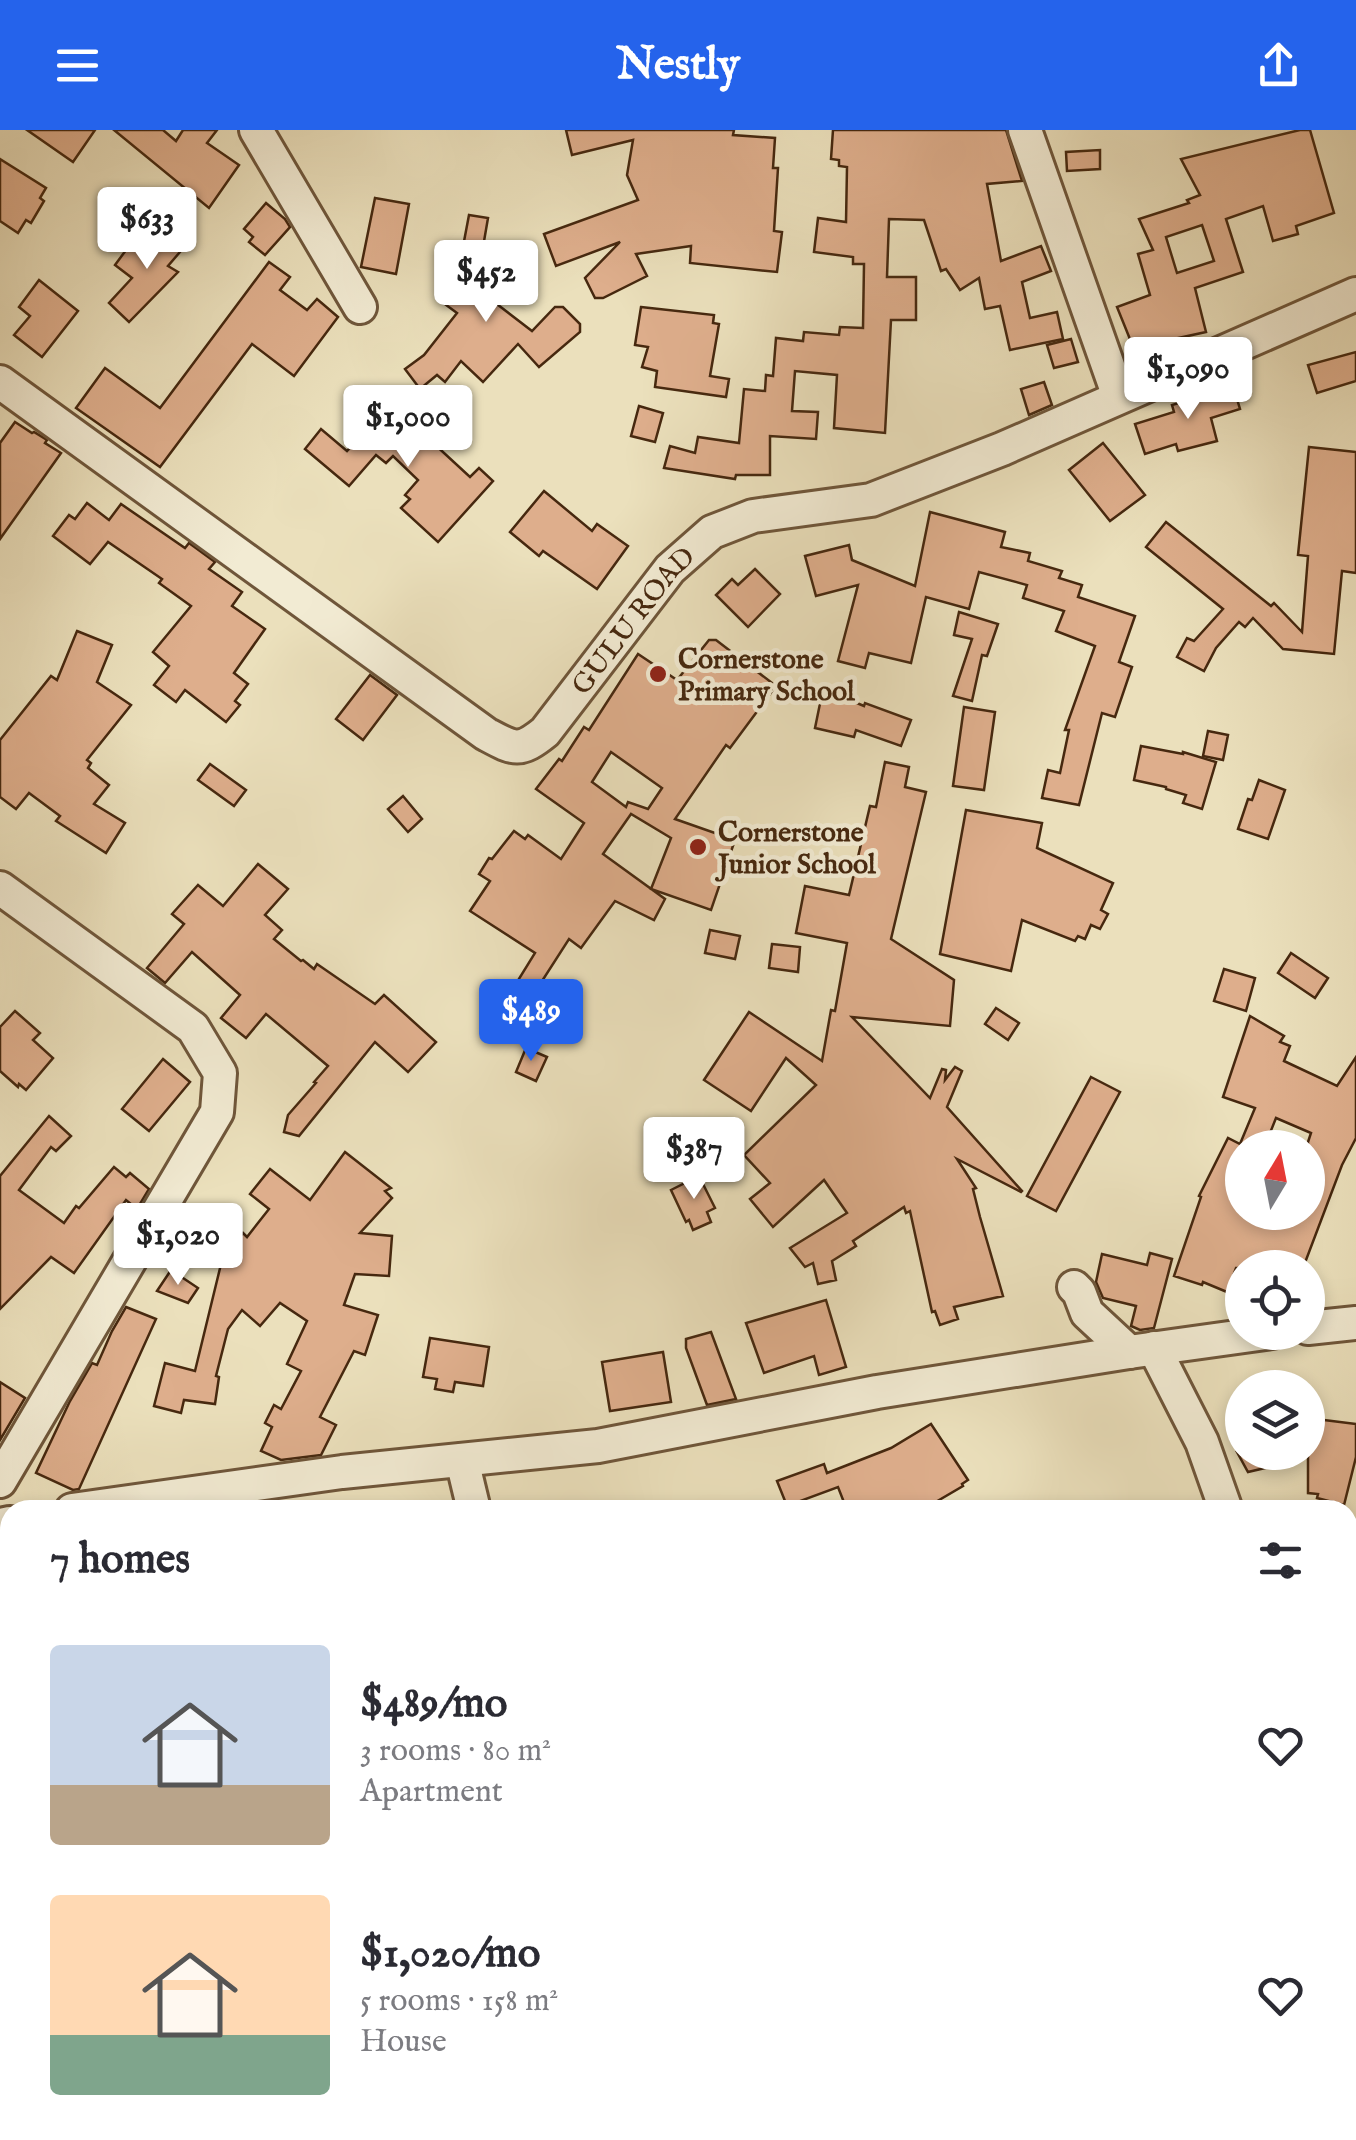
<!DOCTYPE html>
<meta charset="utf-8">
<style>
body{margin:0;font-family:"IM FELL English",serif;background:#f7f7f7;color:#2b2b33;height:100vh;display:flex;flex-direction:column;font-size:38px;white-space:nowrap}
*{box-sizing:border-box;margin:0}
p{font-size:32px;color:#7c7c81}
.icon{flex:none;width:55px;height:55px;fill:none;stroke:currentColor;stroke-width:2;stroke-linecap:round;stroke-linejoin:round}
.map{position:relative;flex:1;overflow:hidden}
.sheet{position:absolute;left:0px;top:1370px;width:1358px;height:640px;display:flex;flex-direction:column;background:#fff;border-radius:30px 30px 0 0;box-shadow:0 5px 15px #0003}
.sheet>*{flex:none}
.needle{width:65px;rotate:10deg}
.fabs{position:absolute;left:1225px;top:1000px;display:grid;gap:20px}
.fabs a{display:grid;place-items:center;width:100px;height:100px;border-radius:50%;background:#fff;box-shadow:0 5px 15px #0003;font-size:50px}
.price{position:absolute;translate:-50% -85px;padding:0 22px;border-radius:10px;background:#fff;color:#222;font-size:32px;line-height:65px;filter:drop-shadow(0 2px 5px #0008)}
.price::after{content:'';position:absolute;left:50%;top:60px;width:30px;height:22px;margin-left:-15px;background:inherit;clip-path:polygon(0 0,100% 0,50% 100%)}
.price.current{background:#2563eb;color:#fff}
ul{padding:0;list-style:none}
li{display:flex;align-items:center;gap:30px;height:250px;padding:0 50px}
li span{display:grid;place-items:center;flex:none;width:280px;height:200px;border-radius:10px;color:#555}
li>.icon{margin-inline-start:auto}
span .icon{width:120px;height:120px;fill:#fffc;stroke-width:1}
li b{font-size:42px}
h2{display:flex;justify-content:space-between;align-items:center;height:120px;padding:0 50px;font-size:42px}
header{display:flex;justify-content:space-between;align-items:center;height:130px;padding:0 50px;background:#2563eb;color:#fff;font-size:45px;font-weight:800}
.map>svg:first-child{display:block}
</style>
<header><svg class="icon" aria-label="menu" viewBox="0 0 24 24"><path d="M4 6h16M4 12h16M4 18h16"/></svg>Nestly<svg class="icon" aria-label="share" viewBox="0 0 24 24"><path d="M12 15V3M7 8l5-5 5 5M5 13v7h14v-7"/></svg></header>
<div class="map">
<svg width="1356" height="2010" viewBox="0 0 1356 2010">
<rect width="100%" height="100%" fill="#ebe0bc"/>
<filter id="stains"><feTurbulence type="fractalNoise" baseFrequency=".002" numOctaves="4"/><feColorMatrix values="0 0 0 0 .2 0 0 0 0 .09 0 0 0 0 .02 0 0 0 .5 -.17"/></filter>
<radialGradient id="worn" r=".72"><stop offset=".6" stop-color="#630" stop-opacity="0"/><stop offset="1" stop-color="#630" stop-opacity=".3"/></radialGradient>
<g fill="#deae8c" stroke="#46280f" stroke-width="2.5" fill-rule="evenodd">
<polygon points="27,0 95,0 73,32"/>
<polygon points="114,0 163,0 176,11 183,0 217,0 207,13 239,35 209,78"/>
<polygon points="566,0 734,0 733,5 775,8 773,38 778,38 774,101 782,102 777,142 690,133 691,116 636,124 647,146 603,168 595,168 585,148 620,112 556,136 544,104 638,70 627,45 633,10 572,25"/>
<polygon points="833,0 1006,0 1022,51 987,54 1001,131 1041,116 1051,141 1022,152 1030,188 1057,182 1063,209 1010,220 1000,176 985,179 979,148 960,160 946,139 941,141 924,90 889,89 887,147 916,147 916,190 891,190 885,303 834,298 837,245 795,241 792,281 818,282 816,309 770,306 770,345 736,345 735,349 664,338 670,316 695,323 698,307 739,313 744,259 765,261 766,245 773,246 776,208 803,211 804,202 839,205 840,197 863,198 864,134 853,134 853,127 814,122 818,88 846,92 847,37 839,36 839,30 831,29"/>
<path d="M1300 0H1310L1334 83 1296 96 1298 104 1273 111 1263 76 1226 89 1243 142 1195 158 1206 202 1151 214 1152 217 1136 224 1117 177 1150 165 1138 124 1153 120 1139 89 1189 73 1187 70 1200 65 1181 29ZM1202 95 1214 131 1177 143 1166 107Z"/>
<polygon points="1100,20 1100,39 1067,41 1066,22"/>
<polygon points="0,29 46,58 40,68 44,71 31,93 26,90 18,103 0,91"/>
<polygon points="375,68 409,74 396,144 361,137"/>
<polygon points="266,73 285,89 290,97 265,125 249,112 253,107 244,99"/>
<polygon points="469,85 488,88 476,158 532,201 555,177 563,177 580,194 580,202 539,237 518,214 483,252 461,231 445,252 437,245 420,259 405,239 424,225 457,183 438,169 458,143"/>
<polygon points="173,95 191,109 168,136 178,142 129,192 109,173 132,148 115,135 132,112 148,124"/>
<polygon points="269,132 290,147 280,160 307,180 317,169 338,187 294,246 252,214 160,337 76,278 105,238 160,278"/>
<polygon points="39,150 78,181 42,227 14,205 30,186 19,177"/>
<polygon points="641,177 714,185 713,193 719,194 710,246 729,249 726,267 655,257 657,241 642,237 648,217 635,215"/>
<polygon points="1071,209 1078,232 1054,238 1047,215"/>
<polygon points="1356,222 1356,251 1317,263 1308,235"/>
<polygon points="1044,252 1052,275 1029,285 1021,259"/>
<polygon points="1233,256 1240,279 1211,288 1217,311 1178,321 1176,314 1145,324 1135,294 1174,282 1172,275"/>
<polygon points="391,274 470,347 479,338 493,351 438,412 401,378 410,369 405,365 418,350 393,326 386,333 376,325 349,356 305,319 321,299 347,321"/>
<polygon points="639,276 663,283 655,312 631,306"/>
<polygon points="15,292 32,303 34,302 47,310 45,313 61,323 0,409 0,313"/>
<polygon points="1103,313 1145,365 1110,391 1069,340"/>
<polygon points="1309,317 1356,322 1356,443 1342,441 1334,524 1283,519 1253,488 1245,497 1239,492 1216,518 1204,541 1177,527 1187,508 1194,511 1223,479 1146,417 1166,392 1271,476 1274,473 1302,502 1308,426 1298,425"/>
<polygon points="544,361 592,401 597,394 628,416 597,459 543,421 539,426 510,402"/>
<polygon points="87,373 109,390 121,374 185,418 189,413 215,432 209,439 242,462 232,476 265,499 234,543 248,554 235,571 240,575 226,592 185,560 176,572 154,555 169,536 153,522 191,476 159,453 162,449 108,412 90,434 53,406 69,385 75,389"/>
<polygon points="930,382 1005,402 1001,417 1030,423 1028,431 1062,441 1059,448 1082,455 1078,467 1135,486 1119,532 1132,537 1115,587 1102,583 1079,675 1042,668 1048,640 1060,643 1069,600 1065,600 1095,516 1056,501 1064,481 1023,468 1027,455 979,442 969,479 926,467 911,533 869,523 865,538 838,531 858,455 816,466 805,426 849,415 852,430 915,456"/>
<polygon points="755,439 780,464 748,497 716,465 732,449 738,455"/>
<polygon points="959,482 998,494 987,526 982,525 972,571 953,566 972,509 954,505"/>
<polygon points="77,501 112,515 97,552 131,575 87,630 91,633 88,638 109,655 94,674 125,693 106,723 56,691 60,686 29,663 16,679 0,667 0,610 51,546 57,550"/>
<path d="M709 510H716L776 556 730 618 726 615 675 689 735 710 711 780 651 759 671 708 631 684 603 724 665 769 654 790 615 771 581 818 569 809 526 876 509 865 535 823 470 781 490 751 479 744 489 728 492 729 514 701 525 709 528 705 561 729 584 693 536 659 559 629 562 631 584 597 589 600 638 524 677 550ZM611 622 662 658 648 679 628 672 626 677 592 652Z"/>
<polygon points="370,545 397,565 363,610 336,589"/>
<polygon points="823,559 864,576 865,573 911,590 901,616 856,600 854,607 815,598"/>
<polygon points="964,577 995,582 984,660 953,656"/>
<polygon points="1208,601 1228,605 1223,630 1203,626"/>
<polygon points="1141,616 1183,624 1183,622 1216,632 1202,679 1183,673 1186,665 1166,659 1166,657 1134,650"/>
<polygon points="885,632 909,637 905,657 926,662 891,809 954,850 950,896 852,887 930,968 942,939 946,940 945,950 955,937 962,941 947,977 1022,1061 1021,1062 957,1029 976,1058 973,1059 980,1087 1003,1166 954,1177 958,1189 940,1195 935,1181 932,1182 910,1081 906,1083 904,1077 853,1111 856,1116 832,1131 836,1150 818,1154 813,1133 805,1137 790,1118 847,1083 824,1050 773,1097 750,1069 770,1053 744,1025 816,955 786,928 751,981 704,950 749,882 822,931 831,880 835,881 847,813 796,803 805,756 849,765 870,676 876,677"/>
<polygon points="210,634 246,660 234,676 198,650"/>
<polygon points="1259,650 1285,660 1268,709 1238,699 1248,669 1252,670"/>
<polygon points="403,666 422,689 408,702 388,679"/>
<polygon points="966,680 1042,693 1037,718 1113,753 1101,780 1108,784 1100,799 1091,795 1085,809 1078,806 1075,811 1022,790 1011,841 940,824"/>
<polygon points="258,734 288,759 265,785 282,800 274,809 301,831 303,830 314,839 317,834 375,874 384,865 436,912 408,942 375,912 299,1006 284,1002 288,985 316,953 314,952 328,936 266,884 246,908 221,888 240,865 192,822 165,853 147,838 184,794 172,784 198,755 223,776"/>
<polygon points="710,800 740,806 735,829 705,823"/>
<polygon points="772,814 800,817 798,842 769,838"/>
<polygon points="1291,823 1328,848 1315,868 1278,843"/>
<polygon points="1224,839 1255,848 1246,881 1214,871"/>
<polygon points="996,878 1019,893 1008,910 985,894"/>
<polygon points="15,881 40,903 33,910 53,928 26,960 19,954 18,957 0,941 0,897"/>
<path d="M1250 886 1284 906 1280 912 1290 916 1284 931 1337 956 1356 927V1008L1342 1035 1303 1138H1236L1227 1162 1203 1152 1202 1155 1174 1146 1201 1067 1199 1066 1228 1008 1240 1014 1255 978 1223 967ZM1276 988 1311 1003 1308 1012V1082H1242V1018H1264Z"/>
<polygon points="526,918 547,927 536,951 516,942"/>
<polygon points="163,929 190,952 149,1001 122,979"/>
<polygon points="1091,947 1120,962 1056,1081 1027,1066"/>
<polygon points="49,986 71,1006 56,1021 51,1017 19,1060 64,1093 76,1076 79,1078 114,1037 126,1047 130,1043 149,1059 137,1079 126,1070 74,1143 51,1127 0,1179 0,1046"/>
<polygon points="345,1022 391,1058 385,1061 392,1068 360,1103 392,1106 389,1146 355,1144 344,1175 378,1185 365,1225 354,1221 320,1287 336,1295 321,1325 281,1330 261,1321 272,1297 265,1293 274,1275 281,1279 301,1241 287,1234 307,1191 280,1173 260,1196 242,1180 228,1199 216,1246 219,1247 215,1274 184,1270 181,1283 154,1276 165,1233 195,1241 222,1130 243,1103 247,1107 269,1079 250,1064 270,1039 310,1070"/>
<polygon points="699,1046 715,1078 707,1082 711,1092 693,1100 689,1090 686,1092 671,1060"/>
<polygon points="1150,1123 1172,1129 1154,1198 1140,1200 1131,1196 1136,1176 1103,1168 1096,1152 1102,1124 1147,1135"/>
<polygon points="171,1140 198,1158 188,1173 157,1161"/>
<polygon points="826,1170 846,1237 819,1245 814,1226 764,1243 746,1193"/>
<polygon points="126,1177 156,1189 79,1359 73,1360 36,1343 70,1271 92,1233 97,1235 112,1201"/>
<polygon points="711,1202 736,1269 707,1275 686,1218 686,1209"/>
<polygon points="430,1208 489,1217 483,1256 455,1252 453,1262 435,1259 437,1249 423,1247"/>
<polygon points="663,1222 671,1272 610,1281 602,1232"/>
<polygon points="0,1252 25,1268 0,1310"/>
<polygon points="1308,1288 1356,1294 1356,1327 1344,1375 1317,1368 1318,1364 1308,1363"/>
<polygon points="931,1294 968,1350 962,1354 963,1356 922,1380 847,1380 838,1357 787,1376 777,1351 824,1334 827,1343 891,1318"/>
<polygon points="1237,1322 1298,1322 1299,1330 1248,1342"/>
</g>
<g fill="none" stroke-linecap="round" stroke-linejoin="round">
<defs>
<g id="minor">
<polyline points="256,0 360,177"/>
<polyline points="1025,0 1119,267"/>
<path id="s1" d="M0 252 486 604C514 619 519 623 545 602L670 439 712 402 753 386 871 370 1002 319 1356 164"/>
<polyline points="0,758 193,898 220,943 217,982 0,1351"/>
<polyline points="1074,1157 1079,1162 1087,1183 1129,1222"/>
<polyline points="1308,1198 1356,1193"/>
<polyline points="1154,1218 1202,1312 1226,1380"/>
<polyline points="462,1330 474,1380"/>
<polyline points="72,1380 342,1342 598,1316 877,1262 1129,1222 1272,1202"/>
<polyline points="0,1395 10,1393"/>
<polyline points="1348,1798 1356,1830"/>
<polyline points="219,2010 219,2000"/>
<polyline points="418,2010 419,2000"/>
</g>
</defs>
<use href="#minor" stroke="#6f563a" stroke-width="38"/>
<use href="#minor" stroke="#f2ebd3" stroke-width="32"/>
</g>
<g fill="#8f2418" stroke="#f2ebd3" stroke-width="4">
<circle cx="658" cy="544" r="10"/>
<circle cx="698" cy="717" r="10"/>
</g>
<g text-anchor="middle" stroke-width="9" stroke-linejoin="round" paint-order="stroke">
<g font-size="28" fill="#46280f" stroke="#f2ebd3">
<text dy="10" stroke="none"><textPath href="#s1" startOffset="808">GULU ROAD</textPath></text>
</g>
<g font-size="28" font-weight="bold" fill="#46280f" stroke="#f2ebd3" text-anchor="start">
<text x="678" y="538">Cornerstone<tspan x="678" dy="32">Primary School</tspan></text>
<text x="718" y="711">Cornerstone<tspan x="718" dy="32">Junior School</tspan></text>
</g>
</g>
<rect width="100%" height="100%" filter="url(#stains)"/>
<rect width="100%" height="100%" fill="url(#worn)"/>
</svg>
<div class="fabs">
<a><svg class="needle" viewBox="-14 -14 28 28"><path d="M0-13l5 13h-10z" fill="#e53935"/><path d="M0 13l5-13h-10z" fill="#7c7c81"/></svg></a>
<a><svg class="icon" aria-label="locate" viewBox="0 0 24 24"><circle cx="12" cy="12" r="6"/><path d="M12 2v4M12 18v4M2 12h4M18 12h4"/></svg></a>
<a><svg class="icon" aria-label="layers" viewBox="0 0 24 24"><path d="M12 4l9 5-9 5-9-5zM3 14l9 5 9-5"/></svg></a>
</div>
<b class="price" style="left:147px;top:142px">$633</b>
<b class="price" style="left:486px;top:195px">$452</b>
<b class="price" style="left:1188px;top:292px">$1,090</b>
<b class="price" style="left:408px;top:340px">$1,000</b>
<b class="price current" style="left:531px;top:934px">$489</b>
<b class="price" style="left:694px;top:1072px">$387</b>
<b class="price" style="left:178px;top:1158px">$1,020</b>
<section class="sheet">
<h2>7 homes<svg class="icon" aria-label="filters" viewBox="0 0 24 24"><path d="M4 7h16M4 17h16"/><circle cx="9" cy="7" r="2"/><circle cx="15" cy="17" r="2"/></svg></h2>
<ul>
<li><span style="background:linear-gradient(#c9d6e8 70%,#b9a48a 0)"><svg class="icon" aria-label="home" viewBox="0 0 24 24"><path d="M3 11l9-7 9 7M6 9v11h12V9"/></svg></span><div><b>$489/mo</b><p>3 rooms · 80 m²</p><p>Apartment</p></div><svg class="icon" aria-label="heart" viewBox="0 0 24 24"><path d="M12 20l-8-8c-3-5 5-10 8-4 3-6 11-1 8 4z"/></svg></li>
<li><span style="background:linear-gradient(#ffd9b3 70%,#7fa58c 0)"><svg class="icon" aria-label="home" viewBox="0 0 24 24"><path d="M3 11l9-7 9 7M6 9v11h12V9"/></svg></span><div><b>$1,020/mo</b><p>5 rooms · 158 m²</p><p>House</p></div><svg class="icon" aria-label="heart" viewBox="0 0 24 24"><path d="M12 20l-8-8c-3-5 5-10 8-4 3-6 11-1 8 4z"/></svg></li>
</ul>
</section>
</div>
